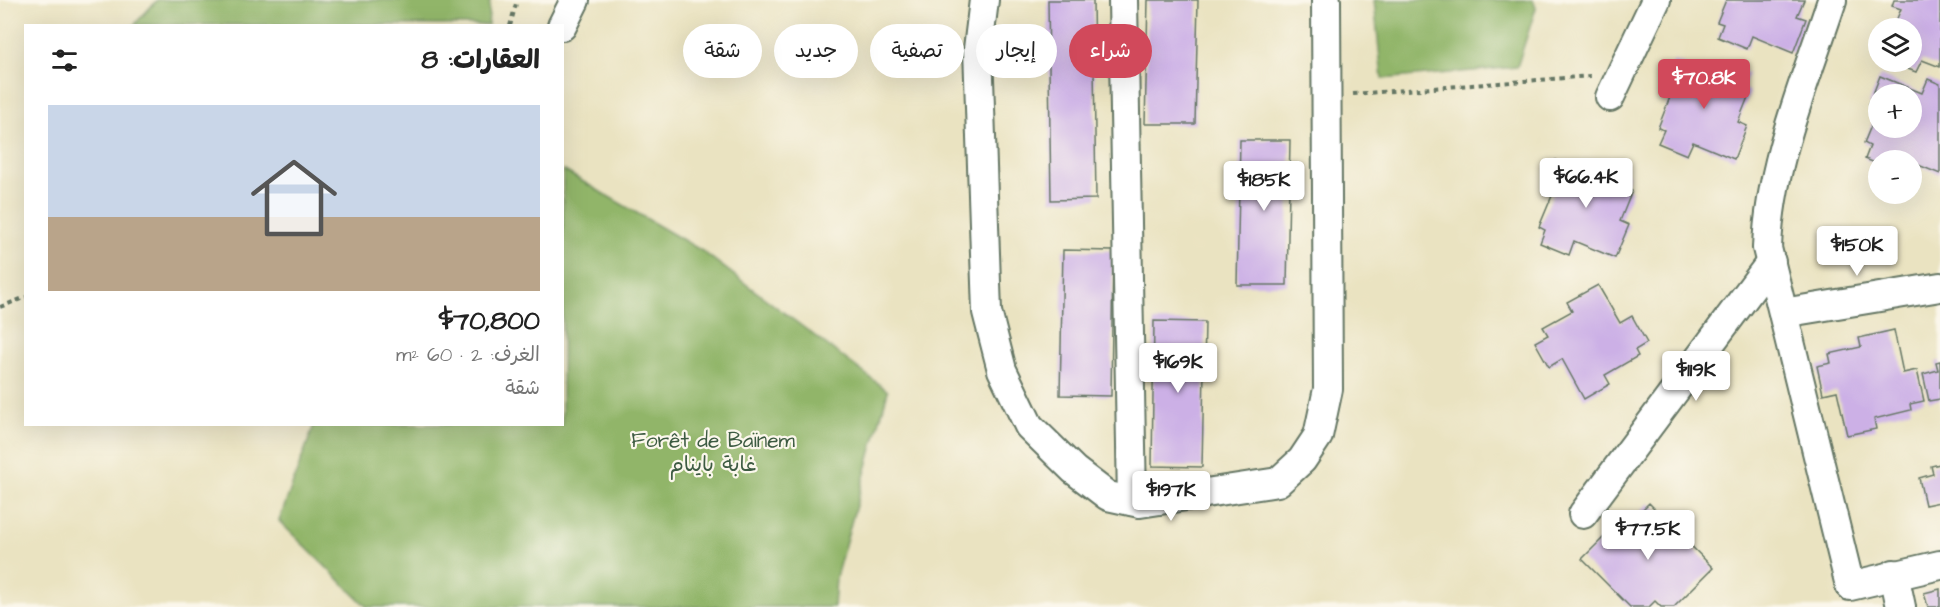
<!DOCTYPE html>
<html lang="ar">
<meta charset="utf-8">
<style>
body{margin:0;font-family:"Architects Daughter","Playpen Sans Arabic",sans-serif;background:#f6f6f6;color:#222;direction:rtl;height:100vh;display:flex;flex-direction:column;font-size:22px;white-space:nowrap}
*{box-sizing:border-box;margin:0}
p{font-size:20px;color:#767676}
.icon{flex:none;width:33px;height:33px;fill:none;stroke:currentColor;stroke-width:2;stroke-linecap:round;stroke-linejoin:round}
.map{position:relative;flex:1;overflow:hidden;direction:ltr}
.side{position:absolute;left:24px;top:24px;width:540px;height:402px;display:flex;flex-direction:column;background:#fff;border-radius:0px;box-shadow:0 6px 24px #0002;direction:rtl}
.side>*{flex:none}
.banner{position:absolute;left:582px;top:24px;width:570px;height:54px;direction:rtl;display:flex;gap:12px}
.buttons{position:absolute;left:1868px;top:18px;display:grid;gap:12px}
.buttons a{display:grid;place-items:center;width:54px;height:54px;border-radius:50%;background:#fff;box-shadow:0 6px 24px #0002;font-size:30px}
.price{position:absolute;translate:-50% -51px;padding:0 14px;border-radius:6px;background:#fff;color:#222;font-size:20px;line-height:39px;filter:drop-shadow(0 2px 3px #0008)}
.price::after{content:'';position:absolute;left:50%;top:36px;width:18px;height:14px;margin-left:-9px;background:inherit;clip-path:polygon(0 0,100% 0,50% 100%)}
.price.selected{background:#d1495b;color:#fff}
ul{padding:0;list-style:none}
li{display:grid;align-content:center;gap:12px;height:318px;padding:0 24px}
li+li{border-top:2px solid #e0e0e0}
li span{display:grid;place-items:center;height:186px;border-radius:0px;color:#555}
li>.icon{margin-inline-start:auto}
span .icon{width:108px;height:108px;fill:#fffc;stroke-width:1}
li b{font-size:26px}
h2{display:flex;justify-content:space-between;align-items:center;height:72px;padding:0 24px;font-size:26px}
.pill{padding:0 21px;border-radius:27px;background:#fff;box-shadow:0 6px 24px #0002;font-size:21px;line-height:54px}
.pill.selected{background:#d1495b;color:#fff}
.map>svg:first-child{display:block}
</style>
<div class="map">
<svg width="1940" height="607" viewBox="0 0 1940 607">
<rect width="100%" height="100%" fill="#fbf7ec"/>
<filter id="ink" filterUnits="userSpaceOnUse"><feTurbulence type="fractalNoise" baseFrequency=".0167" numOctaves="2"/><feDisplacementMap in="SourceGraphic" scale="12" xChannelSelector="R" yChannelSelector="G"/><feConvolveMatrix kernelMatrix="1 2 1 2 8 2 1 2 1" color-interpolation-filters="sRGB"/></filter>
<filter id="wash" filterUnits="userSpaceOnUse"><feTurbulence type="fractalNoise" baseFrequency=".008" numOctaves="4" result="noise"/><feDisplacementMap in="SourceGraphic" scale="24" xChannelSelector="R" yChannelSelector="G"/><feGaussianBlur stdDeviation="1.35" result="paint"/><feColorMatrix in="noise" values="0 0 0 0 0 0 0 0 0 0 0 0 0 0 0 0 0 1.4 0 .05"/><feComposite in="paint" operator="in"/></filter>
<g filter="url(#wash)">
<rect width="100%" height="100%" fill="#eae3c1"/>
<g fill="#91b569" stroke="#58794e" stroke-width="1.5">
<polygon points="157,0 490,0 488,25 134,25"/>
<polygon points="1374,0 1533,0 1536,8 1517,67 1382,79"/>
<polygon points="563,170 702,251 888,391 836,577 834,607 367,607 279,521 314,425 562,424"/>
</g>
<g id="blocks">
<g fill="#ccb0e6">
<polygon points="1048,0 1093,0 1096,199 1051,200"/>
<polygon points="1148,0 1198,0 1195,124 1145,124"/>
<polygon points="1726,0 1804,0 1797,16 1806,19 1793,53 1752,36 1747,49 1718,37 1723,24 1717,22"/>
<polygon points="1894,0 1940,0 1940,67 1922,60 1916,72 1889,62 1911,62 1911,28 1893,28 1901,9 1892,6"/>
<polygon points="1674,61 1716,78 1721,64 1748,74 1742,88 1750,92 1738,122 1747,126 1734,159 1693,142 1687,155 1658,143 1664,130 1658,128 1672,92 1663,88"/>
<polygon points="1880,76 1922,93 1928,79 1940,84 1940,174 1899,157 1898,160 1878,160 1878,164 1865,159 1870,146 1864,143 1878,109 1878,128 1911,128 1911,94 1878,94 1878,107 1869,104"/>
<polygon points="1240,140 1290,140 1287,285 1237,285"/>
<polygon points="1556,160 1598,177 1603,163 1629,174 1624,187 1632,191 1620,221 1629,225 1615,258 1574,241 1569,255 1540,243 1545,230 1539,227 1554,191 1544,188"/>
<polygon points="1063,250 1113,251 1111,396 1060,395"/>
<polygon points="1598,285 1620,323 1632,316 1647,343 1635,350 1638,356 1605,375 1610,384 1584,399 1562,359 1549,367 1535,342 1548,335 1543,327 1572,311 1567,302"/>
<polygon points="1154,321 1205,322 1202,467 1152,466"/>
<polygon points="1894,330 1903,373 1917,370 1924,401 1910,404 1911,410 1874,419 1876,429 1847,435 1837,391 1823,394 1817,366 1831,363 1829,354 1861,347 1859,338"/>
<polygon points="1940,361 1940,399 1929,401 1923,374 1938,370 1936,362"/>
<polygon points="1940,464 1940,502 1925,505 1919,478 1933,474 1931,466"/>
<polygon points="1649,503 1713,568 1674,607 1661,607 1655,601 1649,607 1630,607 1582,559 1625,516 1630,522"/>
<polygon points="1940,589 1940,607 1928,607 1924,593"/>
</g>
</g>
</g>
<g filter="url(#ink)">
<use href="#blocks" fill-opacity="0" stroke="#667765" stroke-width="1.5"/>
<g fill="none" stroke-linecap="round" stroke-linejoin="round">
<defs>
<g id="minor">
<polyline points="984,0 978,49 987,312 1002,370 1029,426 1074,470 1108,496 1140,503 1278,482 1302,460 1318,436 1328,389 1326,0"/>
<polyline points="1123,0 1132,501"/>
<path d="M1832 0C1806 80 1770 162 1767 248L1850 586 1940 565"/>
<polyline points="562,26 575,0"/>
<polyline points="1610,97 1656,0"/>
<polyline points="1783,313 1940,287"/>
<polyline points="1583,514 1771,262"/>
<polyline points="1894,574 1901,607"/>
</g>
</defs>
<use href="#minor" stroke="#667765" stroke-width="32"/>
<g stroke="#667765" stroke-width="4" stroke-dasharray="4.5 4.5" stroke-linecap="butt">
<polyline points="510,26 517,0"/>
<polyline points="1353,94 1591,76"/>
<polyline points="0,307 26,297"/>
</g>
<use href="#minor" stroke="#fff" stroke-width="28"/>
</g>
</g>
<g text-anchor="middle" stroke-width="4.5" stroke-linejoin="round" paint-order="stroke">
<g font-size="21" fill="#3d5b42" stroke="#fbf7ec">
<text x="713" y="447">Forêt de Baïnem<tspan x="713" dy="24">غابة باينام</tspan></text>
</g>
</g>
</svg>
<div class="buttons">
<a><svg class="icon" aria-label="layers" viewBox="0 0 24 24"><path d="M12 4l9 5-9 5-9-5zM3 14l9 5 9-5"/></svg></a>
<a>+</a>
<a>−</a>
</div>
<b class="price selected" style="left:1704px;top:110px">$70.8K</b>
<b class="price" style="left:1586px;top:209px">$66.4K</b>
<b class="price" style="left:1264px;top:212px">$185K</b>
<b class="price" style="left:1857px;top:277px">$150K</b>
<b class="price" style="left:1178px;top:394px">$169K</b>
<b class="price" style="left:1696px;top:402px">$119K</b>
<b class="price" style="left:1171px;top:522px">$197K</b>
<b class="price" style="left:1648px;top:561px">$77.5K</b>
<div class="banner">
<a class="pill selected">شراء</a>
<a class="pill">إيجار</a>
<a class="pill">تصفية</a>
<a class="pill">جديد</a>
<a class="pill">شقة</a>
</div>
<section class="side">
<h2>العقارات: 8<svg class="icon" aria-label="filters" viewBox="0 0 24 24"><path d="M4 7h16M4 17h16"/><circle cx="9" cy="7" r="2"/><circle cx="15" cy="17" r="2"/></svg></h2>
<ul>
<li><span style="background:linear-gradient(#c9d6e8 60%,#b9a48a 0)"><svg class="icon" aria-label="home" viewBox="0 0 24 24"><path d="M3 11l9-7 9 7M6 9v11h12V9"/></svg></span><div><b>$70,800</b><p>الغرف: 2 · 60 m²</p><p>شقة</p></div></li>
</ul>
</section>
</div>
